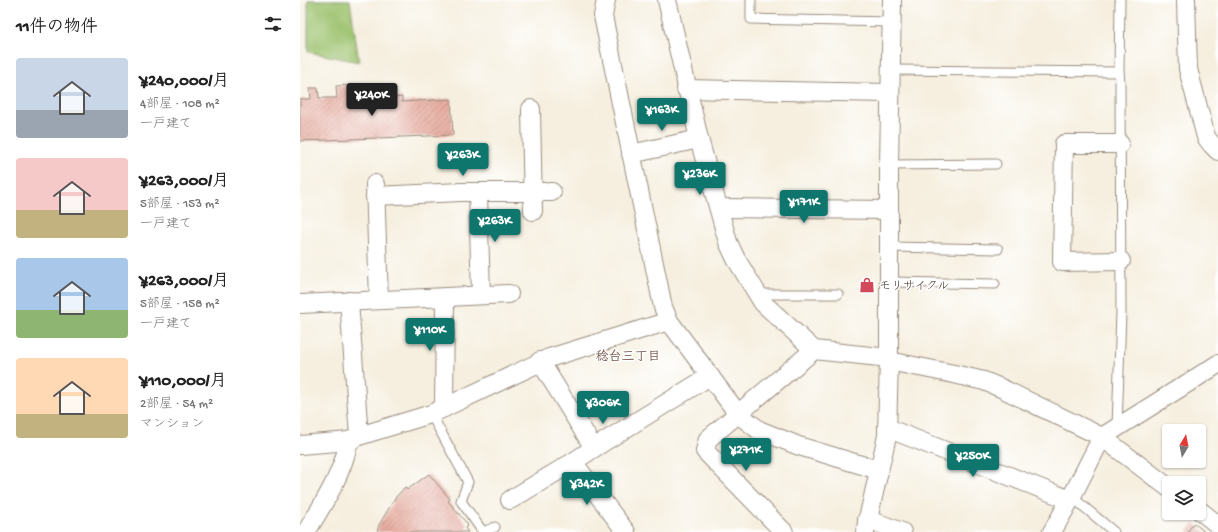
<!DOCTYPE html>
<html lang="ja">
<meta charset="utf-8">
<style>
body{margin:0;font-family:"Gochi Hand","Klee One",sans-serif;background:#f6f6f6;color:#222;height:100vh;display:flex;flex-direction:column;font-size:15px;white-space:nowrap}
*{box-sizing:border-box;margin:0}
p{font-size:13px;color:#767676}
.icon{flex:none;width:22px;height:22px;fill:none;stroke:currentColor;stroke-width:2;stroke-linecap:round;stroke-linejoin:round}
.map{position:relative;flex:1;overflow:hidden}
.details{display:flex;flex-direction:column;background:#fff;width:300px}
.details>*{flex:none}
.needle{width:26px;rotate:10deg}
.fabs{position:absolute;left:862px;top:424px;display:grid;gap:8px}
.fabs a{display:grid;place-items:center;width:44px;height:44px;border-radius:4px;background:#fff;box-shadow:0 1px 3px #0004;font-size:20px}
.price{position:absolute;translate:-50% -34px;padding:0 9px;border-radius:4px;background:#0f766e;color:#fff;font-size:13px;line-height:26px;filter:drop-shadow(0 1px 2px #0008)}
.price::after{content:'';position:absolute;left:50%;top:24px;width:12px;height:9px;margin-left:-6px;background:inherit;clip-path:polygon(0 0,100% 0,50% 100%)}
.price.current{background:#222;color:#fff}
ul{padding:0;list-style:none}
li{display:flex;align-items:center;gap:12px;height:100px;padding:0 16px}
li span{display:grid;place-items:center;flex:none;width:112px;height:80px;border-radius:4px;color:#555}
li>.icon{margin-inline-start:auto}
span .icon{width:48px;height:48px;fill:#fffc;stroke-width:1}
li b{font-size:17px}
h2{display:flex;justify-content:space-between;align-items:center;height:48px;padding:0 16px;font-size:17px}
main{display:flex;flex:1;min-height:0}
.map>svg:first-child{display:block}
</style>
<main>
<section class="details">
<h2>11件の物件<svg class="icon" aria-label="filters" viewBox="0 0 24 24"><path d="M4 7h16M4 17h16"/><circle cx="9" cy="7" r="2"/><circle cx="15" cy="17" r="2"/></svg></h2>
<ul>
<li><span style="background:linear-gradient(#c9d6e8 65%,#9aa5b1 0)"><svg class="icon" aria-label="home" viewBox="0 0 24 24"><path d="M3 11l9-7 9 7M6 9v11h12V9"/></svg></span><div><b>¥240,000/月</b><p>4部屋 · 108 m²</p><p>一戸建て</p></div></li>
<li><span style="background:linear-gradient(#f6c9c9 65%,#c2b280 0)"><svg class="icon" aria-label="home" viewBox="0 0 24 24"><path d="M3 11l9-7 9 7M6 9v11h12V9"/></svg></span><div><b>¥263,000/月</b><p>5部屋 · 153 m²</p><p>一戸建て</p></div></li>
<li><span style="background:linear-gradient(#a9c7e8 65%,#8fb573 0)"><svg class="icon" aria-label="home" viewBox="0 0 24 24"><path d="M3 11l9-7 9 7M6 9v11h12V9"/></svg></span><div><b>¥263,000/月</b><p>5部屋 · 158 m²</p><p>一戸建て</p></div></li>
<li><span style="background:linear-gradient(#ffd9b3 70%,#c2b280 0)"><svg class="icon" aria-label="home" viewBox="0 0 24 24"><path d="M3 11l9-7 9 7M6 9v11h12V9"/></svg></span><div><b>¥110,000/月</b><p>2部屋 · 54 m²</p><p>マンション</p></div></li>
</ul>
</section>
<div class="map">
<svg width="918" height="532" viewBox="0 0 918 532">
<defs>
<pattern id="building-hatch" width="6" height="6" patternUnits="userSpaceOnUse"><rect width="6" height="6" fill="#e8aea2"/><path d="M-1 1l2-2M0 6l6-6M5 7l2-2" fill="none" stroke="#bd8e83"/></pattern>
</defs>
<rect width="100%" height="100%" fill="#fff"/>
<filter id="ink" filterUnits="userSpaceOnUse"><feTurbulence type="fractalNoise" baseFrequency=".025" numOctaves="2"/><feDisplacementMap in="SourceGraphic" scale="8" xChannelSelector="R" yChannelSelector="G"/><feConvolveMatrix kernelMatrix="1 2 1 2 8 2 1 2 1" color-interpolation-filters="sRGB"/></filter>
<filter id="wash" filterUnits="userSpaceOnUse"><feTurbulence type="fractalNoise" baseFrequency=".012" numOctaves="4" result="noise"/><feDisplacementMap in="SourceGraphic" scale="16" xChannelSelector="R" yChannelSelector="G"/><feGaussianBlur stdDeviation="0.9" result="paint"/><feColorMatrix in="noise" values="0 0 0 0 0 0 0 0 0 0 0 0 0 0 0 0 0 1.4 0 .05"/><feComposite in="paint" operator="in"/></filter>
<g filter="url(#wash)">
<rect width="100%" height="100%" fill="#f6efdf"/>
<polygon fill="#9bc16c" stroke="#6b7645" points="8,0 50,0 59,62 8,52"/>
<g id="blocks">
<g fill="url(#building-hatch)">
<polygon points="52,85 53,96 67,96 66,86 74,85 75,99 102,97 102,102 151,99 153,135 0,141 0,99 11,99 10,88 18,88 19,98 37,98 36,86"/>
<polygon points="129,474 150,499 148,501 168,525 165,528 168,532 77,532 79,525 95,498 105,487 107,490"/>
<polygon points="894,523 905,532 887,532"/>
</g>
</g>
</g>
<g filter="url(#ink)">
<use href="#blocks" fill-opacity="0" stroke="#988c7e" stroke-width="1"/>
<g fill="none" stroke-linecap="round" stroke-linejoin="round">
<defs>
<g id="lane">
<polyline points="451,0 451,19 591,22"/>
<polyline points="591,70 819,72"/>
<polyline points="589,165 696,164"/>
<polyline points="590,247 698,249"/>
<polyline points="589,282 695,284"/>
<polyline points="457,294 538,294"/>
<polyline points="131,414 168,482 161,501 183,532 195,527"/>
<polyline points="817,427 821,313 820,82 819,72 820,0"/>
<polyline points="771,496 814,532"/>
</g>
<g id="street">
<polyline points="306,0 303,16 363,307 369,321 438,414 459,430 499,446 578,470"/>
<polyline points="367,0 399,139 428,242 436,259 463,303 514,350"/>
<polyline points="886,0 888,69 906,137 912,145 918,151"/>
<polyline points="386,89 590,93"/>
<polyline points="231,109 233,211"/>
<polyline points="820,144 764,144 762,262 821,261"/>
<polyline points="331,154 399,139"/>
<polyline points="75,184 79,300"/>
<polyline points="178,193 181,295"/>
<polyline points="75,196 161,192 252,192"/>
<polyline points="419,208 589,210"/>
<polyline points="49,301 59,436"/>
<polyline points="0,304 209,294"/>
<polyline points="240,361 294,448"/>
<polyline points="589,361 654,374 684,381 701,388 802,437 869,488"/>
<polyline points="144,408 145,297"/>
<polyline points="587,428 770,500"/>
<polyline points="0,445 49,441 59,436 131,414 249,358 369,321"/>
<polyline points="273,462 326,532"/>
<polyline points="210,500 273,462 294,448 410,376"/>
<polyline points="899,510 918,525"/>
<polyline points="567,519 602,532"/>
<path d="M6 532C24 503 42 475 49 441"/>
<polyline points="484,532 405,451 408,439 514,350 589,358"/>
<polyline points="565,532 587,436 589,358 589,165 592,0"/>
<polyline points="752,532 770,500 802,437 918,364"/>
</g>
</defs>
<use href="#lane" stroke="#988c7e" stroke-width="11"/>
<use href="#street" stroke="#988c7e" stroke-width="20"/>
<use href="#lane" stroke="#fff" stroke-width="9"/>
<use href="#street" stroke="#fff" stroke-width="18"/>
</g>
</g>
<defs>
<symbol id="shop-bare" viewBox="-9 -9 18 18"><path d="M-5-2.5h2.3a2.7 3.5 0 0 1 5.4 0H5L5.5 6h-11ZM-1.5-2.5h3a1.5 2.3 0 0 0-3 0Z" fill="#d1495b" stroke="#fff" stroke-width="2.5" paint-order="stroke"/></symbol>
</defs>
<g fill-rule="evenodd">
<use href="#shop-bare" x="556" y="274" width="22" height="22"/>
</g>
<g text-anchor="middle" stroke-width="3" stroke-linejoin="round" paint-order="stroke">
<g font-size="12" fill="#3b2a1e" stroke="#fff" text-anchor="start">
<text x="579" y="289">モリサイクル</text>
</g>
<g font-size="13" font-weight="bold" fill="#78584c" stroke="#fff">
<text x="328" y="360">稔台三丁目</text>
</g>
</g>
</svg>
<div class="fabs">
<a><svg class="needle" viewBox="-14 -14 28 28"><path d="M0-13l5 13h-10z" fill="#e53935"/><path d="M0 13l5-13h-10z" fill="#767676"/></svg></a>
<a><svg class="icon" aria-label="layers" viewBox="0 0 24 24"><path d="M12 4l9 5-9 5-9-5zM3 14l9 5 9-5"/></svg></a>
</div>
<b class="price current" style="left:72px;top:117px">¥240K</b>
<b class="price" style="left:362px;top:132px">¥163K</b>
<b class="price" style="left:163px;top:177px">¥263K</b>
<b class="price" style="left:400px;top:196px">¥236K</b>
<b class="price" style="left:504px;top:224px">¥171K</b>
<b class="price" style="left:195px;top:243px">¥263K</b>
<b class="price" style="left:130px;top:352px">¥110K</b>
<b class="price" style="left:303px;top:425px">¥306K</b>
<b class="price" style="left:446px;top:472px">¥271K</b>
<b class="price" style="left:673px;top:478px">¥250K</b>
<b class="price" style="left:287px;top:506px">¥342K</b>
</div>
</main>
